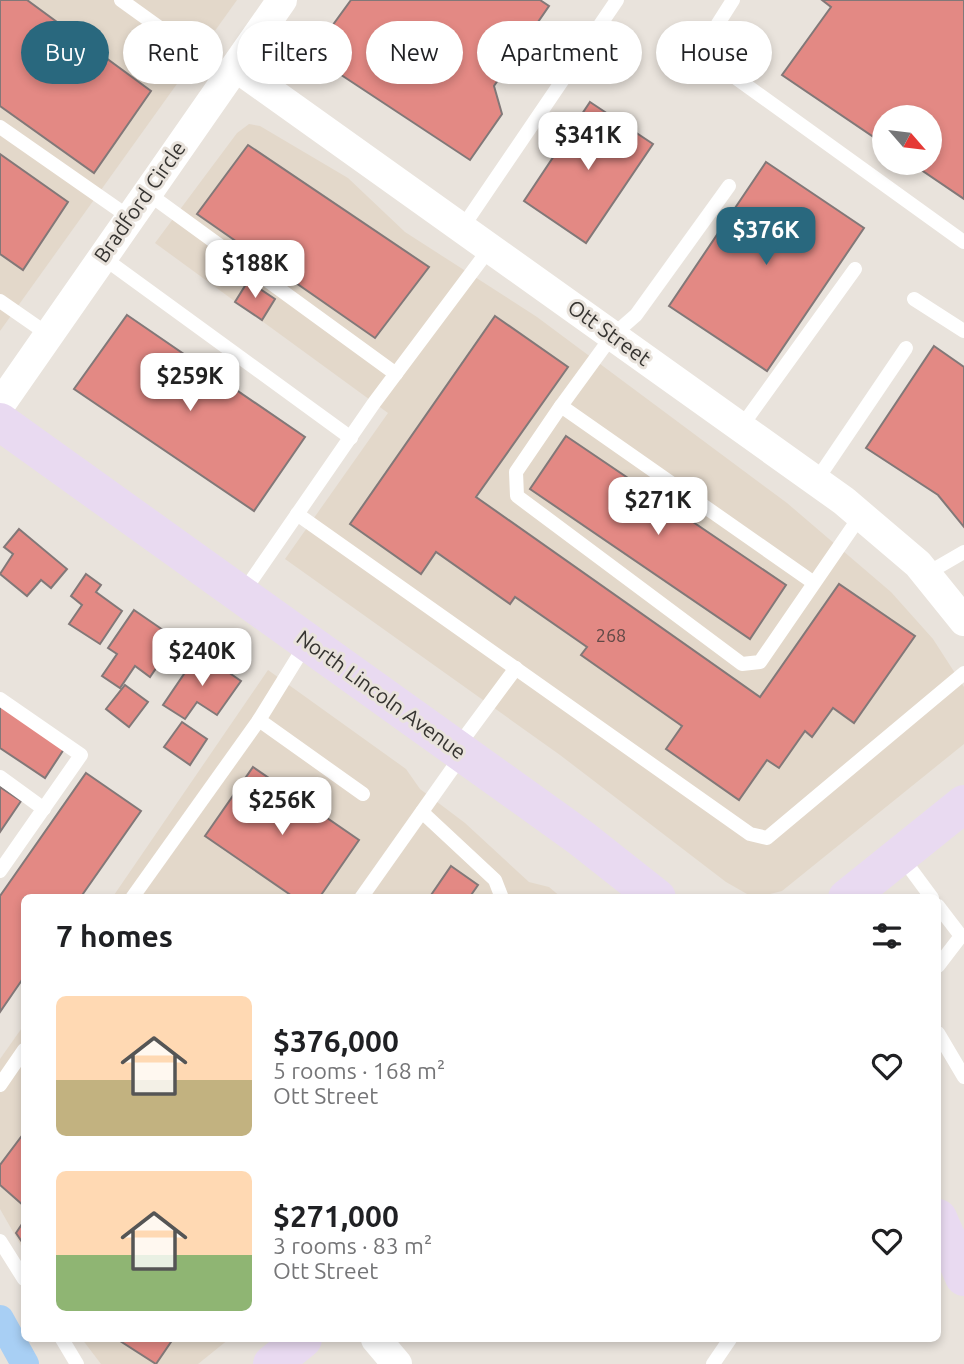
<!DOCTYPE html>
<meta charset="utf-8">
<style>
body{margin:0;font-family:Ubuntu,sans-serif;background:#f2f2f2;color:#202124;height:100vh;display:flex;flex-direction:column;font-size:26px;white-space:nowrap}
*{box-sizing:border-box;margin:0}
p{font-size:23px;color:#757577}
.icon{flex:none;width:38px;height:38px;fill:none;stroke:currentColor;stroke-width:2;stroke-linecap:round;stroke-linejoin:round}
.map{position:relative;flex:1;overflow:hidden}
.sheet{position:absolute;left:21px;top:894px;width:920px;height:448px;display:flex;flex-direction:column;background:#fff;border-radius:10px;box-shadow:0 4px 10px #0003}
.sheet>*{flex:none}
.guide{position:absolute;left:21px;top:21px;width:922px;height:63px;display:flex;gap:14px}
.needle{width:46px;rotate:118deg}
.controls{position:absolute;left:872px;top:105px;display:grid;gap:14px}
.controls a{display:grid;place-items:center;width:70px;height:70px;border-radius:50%;background:#fff;box-shadow:0 4px 10px #0003;font-size:35px}
.price{position:absolute;translate:-50% -60px;padding:0 16px;border-radius:14px;background:#fff;color:#222;font-size:23px;line-height:46px;filter:drop-shadow(0 2px 4px #0008)}
.price::after{content:'';position:absolute;left:50%;top:42px;width:21px;height:16px;margin-left:-10px;background:inherit;clip-path:polygon(0 0,100% 0,50% 100%)}
.price.active{background:#29687e;color:#fff}
ul{padding:0;list-style:none}
li{display:flex;align-items:center;gap:21px;height:175px;padding:0 35px}
li span{display:grid;place-items:center;flex:none;width:196px;height:140px;border-radius:10px;color:#555}
li>.icon{margin-inline-start:auto}
span .icon{width:84px;height:84px;fill:#fffc;stroke-width:1}
li b{font-size:30px}
h2{display:flex;justify-content:space-between;align-items:center;height:84px;padding:0 35px;font-size:30px}
.chip{padding:0 24px;border-radius:32px;background:#fff;box-shadow:0 4px 10px #0003;font-size:24px;line-height:63px}
.chip.active{background:#29687e;color:#fff}
.map>svg:first-child{display:block}
</style>
<div class="map">
<svg width="964" height="1364" viewBox="0 0 964 1364">
<rect width="100%" height="100%" fill="#e9e3dc"/>
<g fill="#e3d8ca">
<polygon points="0,0 237,0 0,331"/>
<polygon points="249,124 260,126 348,178 405,232 537,317 787,503 891,592 933,639 964,687 964,744 782,891 754,898 726,882 560,755 285,559 388,413 155,243 237,133"/>
<polygon points="268,670 406,769 420,789 465,823 529,882 549,887 562,898 112,898"/>
<polygon points="24,1025 24,1251 0,1209 0,1059"/>
<polygon points="82,1339 229,1339 198,1364 101,1364"/>
</g>
<g fill="none" stroke-linecap="round" stroke-linejoin="round">
<polyline stroke="#a8cff4" stroke-width="28" points="0,1319 25,1364"/>
</g>
<g fill="#e38984" stroke="#827878" stroke-width="2">
<polygon points="0,0 27,0 151,91 94,173 0,106"/>
<polygon points="351,0 540,0 549,6 494,86 502,114 470,160 311,55"/>
<polygon points="822,0 964,0 964,199 911,163 929,163 929,117 884,117 884,144 782,75 831,7"/>
<polygon points="590,102 653,144 586,243 524,201"/>
<polygon points="248,145 429,267 375,338 197,214"/>
<polygon points="0,154 68,202 23,270 0,254"/>
<polygon points="766,162 864,228 767,371 669,306"/>
<polygon points="248,281 275,299 262,320 235,302"/>
<polygon points="127,315 305,437 254,511 74,389"/>
<polygon points="495,316 568,367 476,497 760,697 839,584 915,636 854,723 833,708 812,737 805,731 779,768 767,760 739,800 666,749 682,726 581,655 587,647 515,597 510,604 436,552 421,574 350,524"/>
<polygon points="934,346 964,367 964,527 938,495 866,448"/>
<polygon points="566,436 786,585 750,639 530,489"/>
<polygon points="19,529 67,569 51,588 41,580 27,596 0,574 13,554 4,547"/>
<polygon points="86,574 101,585 96,592 122,611 100,644 69,624 82,605 71,596"/>
<polygon points="134,610 176,639 150,677 135,666 120,688 102,676 117,654 108,648"/>
<polygon points="199,652 241,681 217,715 197,702 185,719 163,705"/>
<polygon points="125,685 148,702 129,727 106,709"/>
<polygon points="0,703 66,746 45,778 0,748"/>
<polygon points="182,722 207,739 190,765 164,747"/>
<polygon points="253,767 359,840 319,898 295,898 205,836"/>
<polygon points="86,773 141,811 80,898 24,898 24,977 0,1012 0,896"/>
<polygon points="0,787 21,801 0,832"/>
<polygon points="451,866 478,885 469,898 429,898"/>
<polygon points="24,1133 24,1206 0,1185 0,1165"/>
<polygon points="24,1221 24,1245 16,1233"/>
<polygon points="117,1339 173,1339 156,1364"/>
</g>
<g fill="none" stroke-linecap="round" stroke-linejoin="round">
<g stroke="#fff" stroke-width="14">
<polyline points="121,0 228,77"/>
<polyline points="733,0 700,52 964,242"/>
<polyline points="0,127 129,217"/>
<polyline points="146,192 396,374"/>
<polyline points="462,228 617,0"/>
<polyline points="101,256 351,438"/>
<polyline points="914,299 964,331"/>
<polyline points="0,301 49,335"/>
<polyline points="561,406 612,336 636,315 729,186"/>
<polyline points="741,427 855,269"/>
<polyline points="816,481 906,348"/>
<polyline points="297,514 750,834 767,838 964,673"/>
<polyline points="926,574 964,552"/>
<polyline points="814,583 561,406 516,472 517,496 742,664 760,662 861,515"/>
<polyline points="242,594 374,403 490,248"/>
<polyline points="306,644 259,720 363,794"/>
<polyline points="0,699 81,755 0,871"/>
<polyline points="456,749 516,668"/>
<polyline points="0,777 44,809"/>
<polyline points="422,812 495,880 502,898"/>
<polyline points="901,856 932,898"/>
<polyline points="132,898 259,720"/>
<polyline points="361,898 462,755"/>
<polyline points="938,906 961,936 938,966"/>
<polyline points="938,1033 964,1077"/>
<polyline points="0,1085 24,1050"/>
<polyline points="0,1241 24,1279"/>
<polyline points="62,1339 77,1364"/>
<polyline points="713,1364 730,1339"/>
</g>
<g stroke="#fff" stroke-width="30">
<polyline points="236,67 844,501 918,564 964,621"/>
<polyline points="0,405 282,0"/>
<polyline points="376,1339 397,1364"/>
</g>
<g stroke="#e9daf1" stroke-width="38">
<polyline points="0,422 581,838 657,898"/>
<polyline points="847,898 964,804"/>
<polyline points="938,1218 964,1277"/>
<polyline points="272,1364 303,1339"/>
</g>
</g>
<g text-anchor="middle" stroke-width="6" stroke-linejoin="round" paint-order="stroke">
<g font-size="18" fill="#614946">
<text x="611" y="642">268</text>
</g>
<g font-size="21" fill="#363431" stroke="#e9e3dc">
<text transform="translate(140 202) rotate(-55)" y="7">Bradford Circle</text>
<text transform="translate(609 333) rotate(36)" y="7">Ott Street</text>
<text transform="translate(381 695) rotate(36)" y="7">North Lincoln Avenue</text>
</g>
</g>
</svg>
<div class="controls">
<a><svg class="needle" viewBox="-14 -14 28 28"><path d="M0-13l5 13h-10z" fill="#e53935"/><path d="M0 13l5-13h-10z" fill="#757577"/></svg></a>
</div>
<b class="price" style="left:588px;top:172px">$341K</b>
<b class="price active" style="left:766px;top:267px">$376K</b>
<b class="price" style="left:255px;top:300px">$188K</b>
<b class="price" style="left:190px;top:413px">$259K</b>
<b class="price" style="left:658px;top:537px">$271K</b>
<b class="price" style="left:202px;top:688px">$240K</b>
<b class="price" style="left:282px;top:837px">$256K</b>
<div class="guide">
<a class="chip active">Buy</a>
<a class="chip">Rent</a>
<a class="chip">Filters</a>
<a class="chip">New</a>
<a class="chip">Apartment</a>
<a class="chip">House</a>
</div>
<section class="sheet">
<h2>7 homes<svg class="icon" aria-label="filters" viewBox="0 0 24 24"><path d="M4 7h16M4 17h16"/><circle cx="9" cy="7" r="2"/><circle cx="15" cy="17" r="2"/></svg></h2>
<ul>
<li><span style="background:linear-gradient(#ffd9b3 60%,#c2b280 0)"><svg class="icon" aria-label="home" viewBox="0 0 24 24"><path d="M3 11l9-7 9 7M6 9v11h12V9"/></svg></span><div><b>$376,000</b><p>5 rooms · 168 m²</p><p>Ott Street</p></div><svg class="icon" aria-label="heart" viewBox="0 0 24 24"><path d="M12 20l-8-8c-3-5 5-10 8-4 3-6 11-1 8 4z"/></svg></li>
<li><span style="background:linear-gradient(#ffd9b3 60%,#8fb573 0)"><svg class="icon" aria-label="home" viewBox="0 0 24 24"><path d="M3 11l9-7 9 7M6 9v11h12V9"/></svg></span><div><b>$271,000</b><p>3 rooms · 83 m²</p><p>Ott Street</p></div><svg class="icon" aria-label="heart" viewBox="0 0 24 24"><path d="M12 20l-8-8c-3-5 5-10 8-4 3-6 11-1 8 4z"/></svg></li>
</ul>
</section>
</div>
